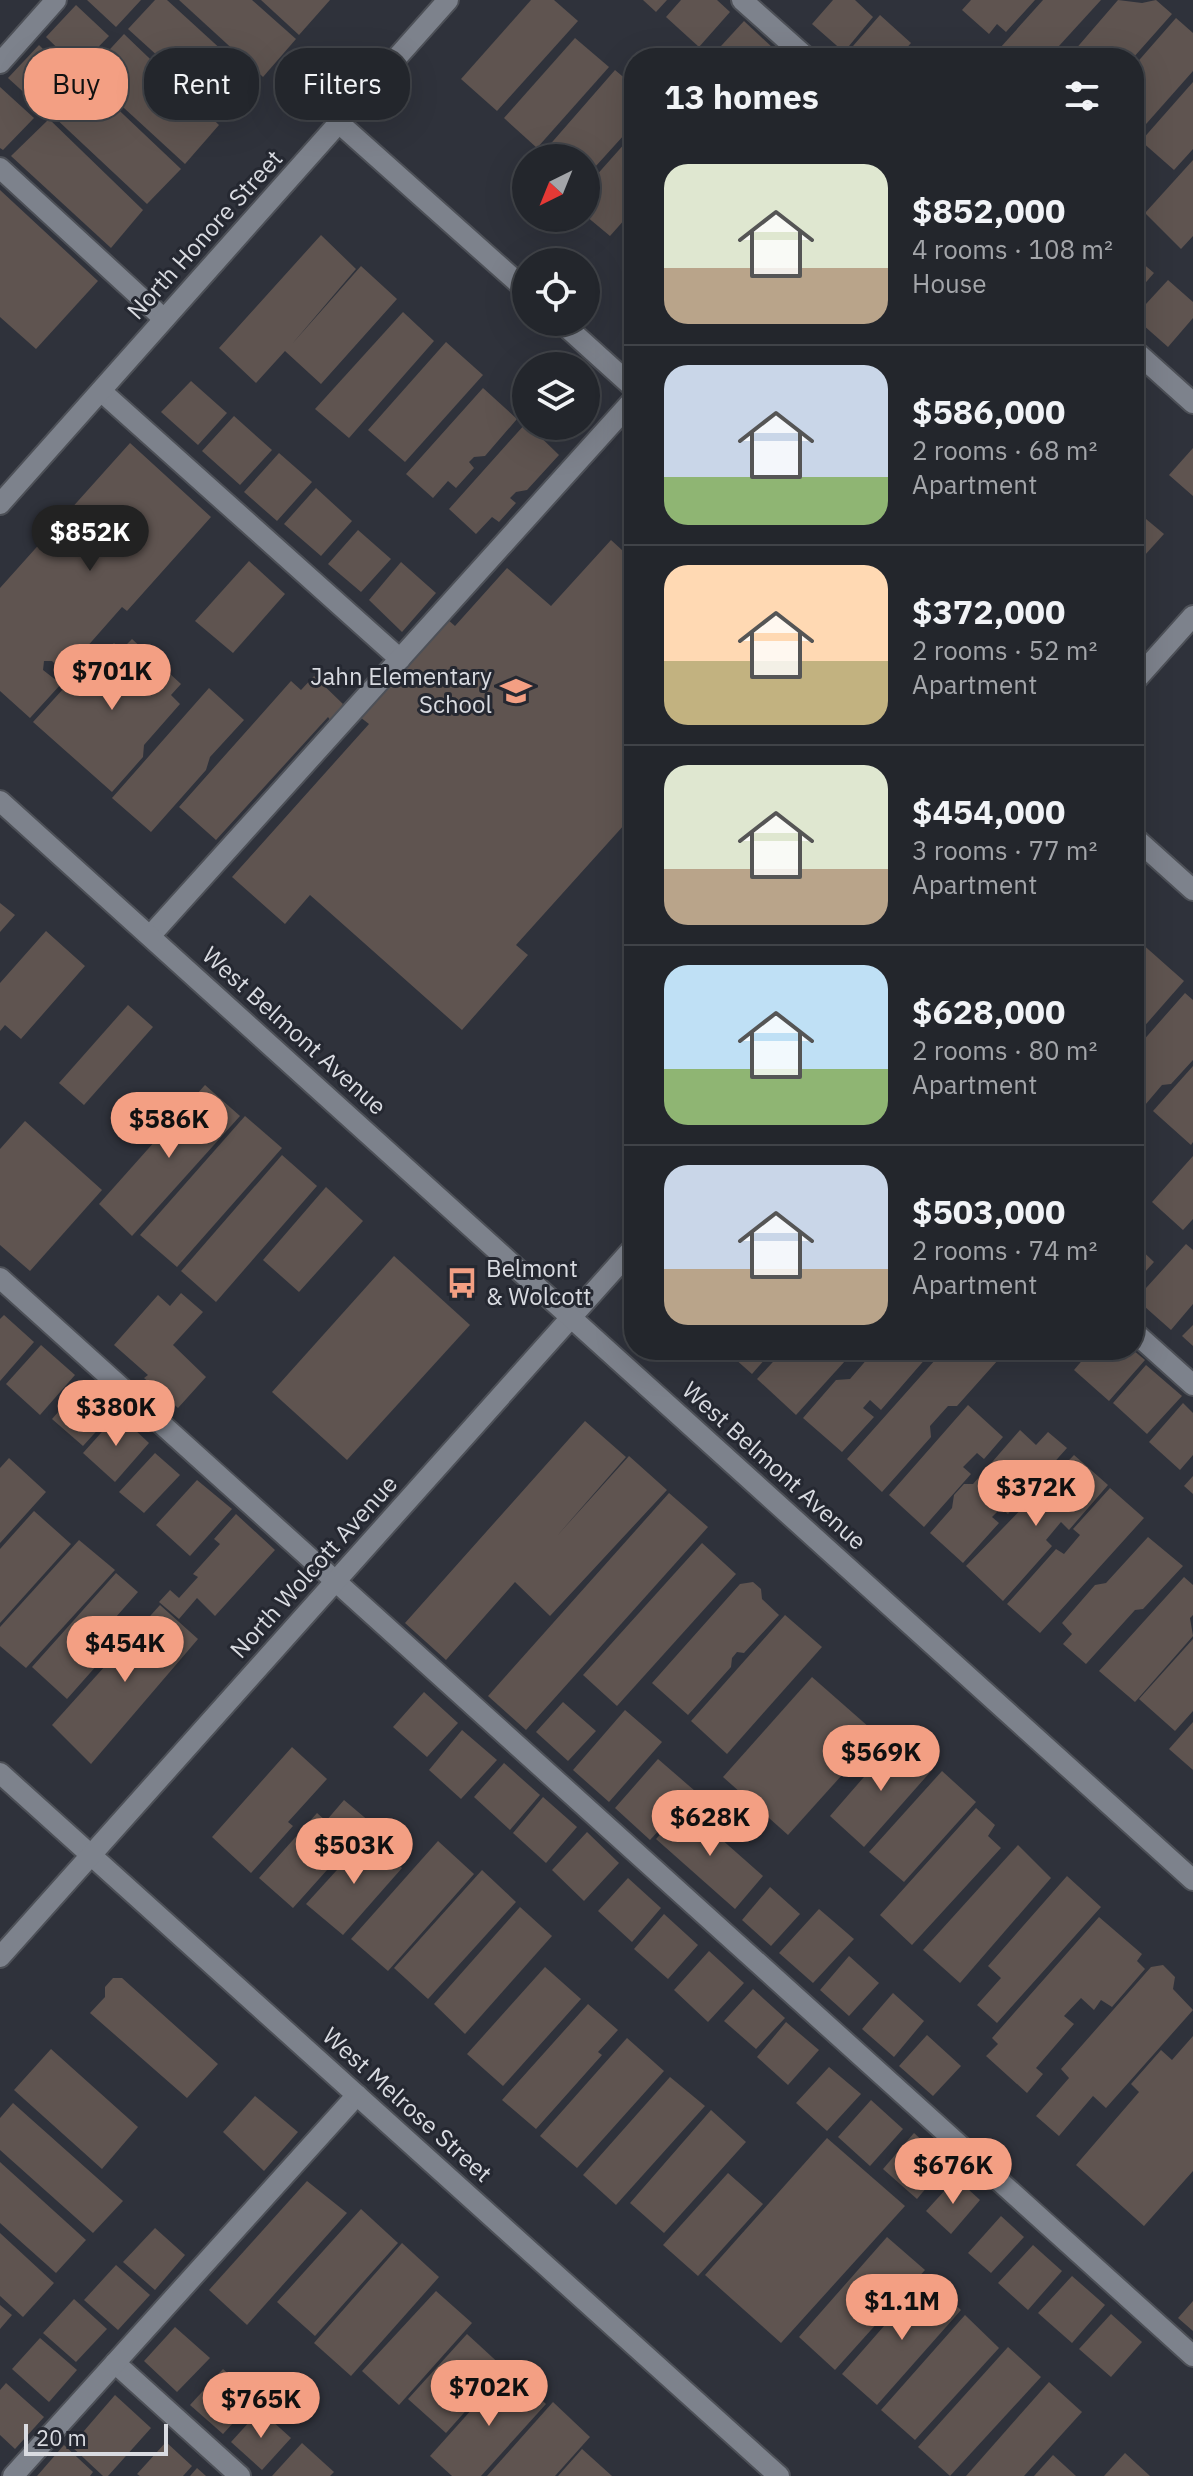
<!DOCTYPE html>
<meta charset="utf-8">
<style>
body{margin:0;font-family:"IBM Plex Sans",sans-serif;background:#2f3238;color:#f1f3f6;height:100vh;display:flex;flex-direction:column;font-size:30px;white-space:nowrap}
*{box-sizing:border-box;margin:0}
p{font-size:26px;color:#a3a5a9}
.icon{flex:none;width:44px;height:44px;fill:none;stroke:currentColor;stroke-width:2;stroke-linecap:round;stroke-linejoin:round}
.map{position:relative;flex:1;overflow:hidden}
.sheet{position:absolute;left:624px;top:48px;width:520px;height:1312px;display:flex;flex-direction:column;background:#23262c;border-radius:32px;box-shadow:0 8px 32px #0002,0 0 0 2px #404348}
.sheet>*{flex:none}
.hud{position:absolute;left:24px;top:48px;width:480px;height:72px;display:flex;gap:16px}
.needle{width:52px;rotate:223deg}
.buttons{position:absolute;left:512px;top:144px;display:grid;gap:16px}
.buttons a{display:grid;place-items:center;width:88px;height:88px;border-radius:50%;background:#23262c;box-shadow:0 8px 32px #0002,0 0 0 2px #404348;font-size:40px}
.scale{position:absolute;left:24px;bottom:20px;width:144px;box-sizing:border-box;padding-left:8px;border:4px solid #d9dbe1;border-top:0;font-size:22px;line-height:28px;white-space:nowrap;color:#d9dbe1;-webkit-text-stroke:6px #252831;paint-order:stroke}
.price{position:absolute;translate:-50% -68px;padding:0 18px;border-radius:28px;background:#f39f83;color:#111;font-size:26px;line-height:52px;filter:drop-shadow(0 2px 4px #0008)}
.price::after{content:'';position:absolute;left:50%;top:48px;width:24px;height:18px;margin-left:-12px;background:inherit;clip-path:polygon(0 0,100% 0,50% 100%)}
.price.current{background:#222;color:#fff}
ul{padding:0;list-style:none}
li{display:flex;align-items:center;gap:24px;height:200px;padding:0 40px}
li+li{border-top:2px solid #404348}
li span{display:grid;place-items:center;flex:none;width:224px;height:160px;border-radius:24px;color:#555}
li>.icon{margin-inline-start:auto}
span .icon{width:96px;height:96px;fill:#fffc;stroke-width:1}
li b{font-size:34px}
h2{display:flex;justify-content:space-between;align-items:center;height:96px;padding:0 40px;font-size:34px}
.chip{padding:0 28px;border-radius:32px;background:#23262c;box-shadow:0 8px 32px #0002,0 0 0 2px #404348;font-size:28px;line-height:72px}
.chip.current{background:#f39f83;color:#111}
.map>svg:first-child{display:block}
</style>
<div class="map">
<svg width="1193" height="2476" viewBox="0 0 1193 2476">
<rect width="100%" height="100%" fill="#2f323b"/>
<g fill="#5f5450">
<polygon points="87,0 141,0 116,27"/>
<polygon points="155,0 167,0 258,83 225,117 128,29"/>
<polygon points="179,0 252,0 296,39 263,77"/>
<polygon points="261,0 330,0 299,35"/>
<polygon points="531,0 554,0 578,21 497,111 461,79"/>
<polygon points="643,0 667,0 656,12"/>
<polygon points="681,0 717,0 730,12 699,47 666,17"/>
<polygon points="833,0 855,0 873,17 844,52 812,24"/>
<polygon points="971,0 1035,0 1006,32 997,24 989,34 962,10"/>
<polygon points="1043,0 1101,0 1048,58 991,58"/>
<polygon points="1118,0 1142,3 1156,0 1172,14 1133,58 1082,58 1074,51"/>
<polygon points="76,5 109,36 78,68 46,37"/>
<polygon points="880,15 911,43 898,58 850,58 846,54"/>
<polygon points="1176,18 1193,33 1193,71 1139,132 1134,127 1134,66"/>
<polygon points="744,21 774,49 766,58 710,58"/>
<polygon points="124,34 219,125 185,164 87,74"/>
<polygon points="575,38 609,67 537,148 504,118"/>
<polygon points="39,45 71,77 41,108 8,78"/>
<polygon points="615,70 628,81 634,75 634,124 586,177 586,158 543,158 540,156"/>
<polygon points="86,79 181,169 147,204 52,115"/>
<polygon points="1193,82 1193,149 1174,170 1141,141"/>
<polygon points="0,87 34,118 3,150 0,148"/>
<polygon points="49,119 143,210 111,248 11,156"/>
<polygon points="634,133 634,209 610,236 586,216 596,202 586,194 586,187"/>
<polygon points="1193,160 1193,236 1181,249 1145,213"/>
<polygon points="0,190 98,281 36,349 0,317"/>
<polygon points="634,216 634,235 625,226"/>
<polygon points="321,235 356,269 292,344 361,266 397,299 321,384 285,351 256,383 219,348"/>
<polygon points="1134,256 1154,273 1134,296"/>
<polygon points="1168,280 1193,302 1193,318 1168,347 1134,317"/>
<polygon points="403,312 434,341 349,438 315,409"/>
<polygon points="446,342 483,375 405,462 368,430"/>
<polygon points="191,381 227,413 198,445 161,412"/>
<polygon points="483,388 517,419 485,456 474,457 469,462 474,468 456,488 448,481 433,498 406,474"/>
<polygon points="234,416 272,450 240,485 202,451"/>
<polygon points="526,423 559,455 527,490 516,492 510,498 516,503 499,522 492,517 476,534 449,509"/>
<polygon points="130,443 211,517 127,611 122,607 85,649 86,660 68,677 52,661 44,661 43,670 61,684 30,718 0,691 0,588"/>
<polygon points="1193,448 1193,496 1169,475"/>
<polygon points="279,453 312,482 277,521 244,492"/>
<polygon points="316,488 352,521 321,556 284,524"/>
<polygon points="1134,509 1164,534 1134,567"/>
<polygon points="358,530 391,559 361,592 328,564"/>
<polygon points="611,540 634,561 634,814 516,945 528,955 462,1030 310,895 285,924 232,877 369,724 360,717 447,619 455,626 507,568 551,606"/>
<polygon points="249,561 285,594 233,653 195,621"/>
<polygon points="401,562 436,593 402,632 369,600"/>
<polygon points="132,639 181,684 171,695 180,704 144,745 143,757 112,792 33,722 64,688 77,683 114,643 121,650"/>
<polygon points="314,676 343,704 331,721 328,717 216,840 179,807 291,681 301,690"/>
<polygon points="209,688 244,720 210,757 206,770 151,832 112,798"/>
<polygon points="0,903 15,915 0,932"/>
<polygon points="46,931 85,966 21,1039 5,1025 0,1031 0,983"/>
<polygon points="1140,942 1184,981 1134,1038 1134,948"/>
<polygon points="1185,993 1193,1000 1193,1060 1171,1084 1162,1085 1134,1118 1134,1051"/>
<polygon points="128,1005 153,1027 84,1105 59,1083"/>
<polygon points="1193,1066 1193,1142 1191,1145 1153,1111"/>
<polygon points="205,1085 240,1116 132,1236 99,1204"/>
<polygon points="245,1116 282,1148 177,1267 140,1235"/>
<polygon points="25,1121 102,1190 30,1271 0,1245 0,1149"/>
<polygon points="282,1155 317,1186 216,1302 181,1271"/>
<polygon points="1193,1156 1193,1219 1183,1230 1152,1202"/>
<polygon points="326,1187 363,1221 299,1292 263,1260"/>
<polygon points="1134,1243 1154,1262 1134,1284"/>
<polygon points="1186,1244 1193,1250 1193,1304 1171,1330 1136,1299"/>
<polygon points="394,1256 470,1325 347,1460 272,1392"/>
<polygon points="181,1293 203,1312 173,1345 206,1377 178,1408 144,1378 148,1375 114,1345 158,1295 170,1306"/>
<polygon points="4,1315 34,1342 0,1381 0,1319"/>
<polygon points="1193,1325 1193,1346 1182,1336"/>
<polygon points="41,1345 75,1375 40,1415 6,1384"/>
<polygon points="725,1350 773,1350 752,1374"/>
<polygon points="784,1350 855,1350 796,1415 757,1379"/>
<polygon points="875,1350 918,1350 927,1357 881,1410 870,1400 863,1408 874,1417 842,1452 803,1418 836,1380 850,1379"/>
<polygon points="944,1350 1007,1350 957,1406 948,1406 930,1426 931,1437 882,1492 847,1459"/>
<polygon points="1091,1350 1133,1350 1145,1360 1109,1401 1074,1370"/>
<polygon points="1146,1365 1182,1396 1147,1434 1113,1403"/>
<polygon points="82,1385 113,1413 83,1446 52,1419"/>
<polygon points="1183,1403 1193,1413 1193,1455 1180,1470 1149,1442"/>
<polygon points="968,1405 1003,1437 984,1459 977,1453 963,1467 971,1474 924,1527 889,1495"/>
<polygon points="118,1414 149,1443 115,1482 83,1453"/>
<polygon points="585,1421 626,1457 556,1537 629,1456 667,1490 550,1616 515,1582 446,1660 405,1623"/>
<polygon points="1020,1430 1036,1445 1048,1432 1067,1448 1008,1514 1001,1508 992,1517 999,1523 963,1563 930,1533 952,1508 954,1495 964,1484 973,1484"/>
<polygon points="155,1453 180,1475 144,1513 119,1492"/>
<polygon points="1074,1455 1108,1485 1069,1530 1061,1522 1046,1540 1052,1546 1003,1601 966,1566"/>
<polygon points="9,1458 46,1492 0,1543 0,1468"/>
<polygon points="1193,1476 1193,1494 1184,1486"/>
<polygon points="197,1480 232,1509 190,1556 156,1525"/>
<polygon points="1110,1488 1144,1518 1040,1633 1007,1604 1056,1549 1064,1554 1080,1535 1073,1529"/>
<polygon points="669,1493 708,1527 526,1730 488,1696"/>
<polygon points="34,1511 71,1544 0,1623 0,1549"/>
<polygon points="236,1514 275,1550 215,1616 197,1598 179,1619 159,1602 170,1590 179,1598 198,1577 193,1574 220,1544 214,1539"/>
<polygon points="1148,1537 1183,1566 1143,1609 1135,1610 1086,1664 1063,1644 1072,1634 1062,1623 1095,1585 1106,1583"/>
<polygon points="79,1540 115,1570 26,1668 0,1646 0,1627"/>
<polygon points="702,1543 736,1574 617,1706 583,1675"/>
<polygon points="116,1573 138,1592 116,1617 129,1629 67,1699 32,1667"/>
<polygon points="1184,1577 1193,1585 1193,1615 1190,1618 1193,1636 1135,1702 1099,1671"/>
<polygon points="753,1582 761,1589 762,1599 779,1615 744,1653 737,1652 732,1658 731,1667 688,1715 652,1683 740,1584"/>
<polygon points="160,1605 198,1639 91,1764 52,1725"/>
<polygon points="785,1615 822,1647 727,1754 691,1721"/>
<polygon points="1193,1639 1193,1711 1175,1731 1139,1699"/>
<polygon points="812,1677 878,1735 788,1835 723,1777"/>
<polygon points="424,1692 458,1723 427,1757 393,1727"/>
<polygon points="563,1702 596,1731 568,1761 536,1732"/>
<polygon points="625,1710 662,1742 609,1802 573,1770"/>
<polygon points="1193,1722 1193,1770 1169,1749"/>
<polygon points="462,1730 497,1760 461,1799 429,1770"/>
<polygon points="897,1739 932,1770 864,1847 830,1816"/>
<polygon points="292,1747 327,1779 288,1822 293,1826 251,1873 212,1837"/>
<polygon points="658,1759 695,1791 650,1840 615,1808"/>
<polygon points="504,1763 540,1795 510,1830 474,1797"/>
<polygon points="942,1771 976,1802 904,1882 869,1852"/>
<polygon points="543,1797 577,1827 546,1863 513,1833"/>
<polygon points="344,1800 370,1822 293,1908 259,1878 317,1813 326,1821"/>
<polygon points="685,1807 763,1876 735,1909 656,1839"/>
<polygon points="976,1808 995,1825 988,1836 1001,1848 912,1945 880,1915"/>
<polygon points="587,1832 619,1863 584,1901 552,1870"/>
<polygon points="367,1837 402,1868 343,1935 306,1904"/>
<polygon points="438,1841 474,1874 388,1971 351,1939"/>
<polygon points="1018,1845 1051,1878 960,1983 923,1950"/>
<polygon points="482,1870 516,1902 428,1999 394,1968"/>
<polygon points="1067,1876 1101,1907 997,2023 977,2005 1001,1978 988,1966"/>
<polygon points="628,1878 661,1908 632,1942 598,1911"/>
<polygon points="770,1887 800,1914 771,1946 742,1920"/>
<polygon points="520,1907 552,1936 465,2034 434,2004"/>
<polygon points="819,1909 854,1939 813,1983 779,1953"/>
<polygon points="664,1914 698,1945 668,1979 634,1949"/>
<polygon points="1099,1917 1142,1954 1137,1961 1145,1969 1112,2007 1101,2000 1094,2010 1081,1998 1064,2016 1074,2024 1036,2068 1043,2074 1027,2093 986,2056 998,2044 992,2038"/>
<polygon points="709,1951 744,1983 708,2022 674,1990"/>
<polygon points="849,1956 879,1983 849,2016 820,1990"/>
<polygon points="1163,1965 1175,1977 1173,1989 1193,2010 1106,2108 1093,2096 1059,2136 1036,2116 1069,2078 1061,2069 1151,1967"/>
<polygon points="545,1967 581,1999 503,2086 467,2054"/>
<polygon points="113,1978 122,1978 218,2064 187,2098 90,2013 105,1997 105,1987"/>
<polygon points="753,1989 785,2018 756,2049 724,2021"/>
<polygon points="893,1993 924,2021 894,2057 862,2029"/>
<polygon points="588,2004 618,2030 598,2052 602,2055 536,2129 502,2100"/>
<polygon points="786,2022 819,2050 788,2085 757,2057"/>
<polygon points="927,2035 961,2066 933,2096 899,2066"/>
<polygon points="1193,2036 1193,2171 1144,2226 1076,2165 1139,2092 1131,2084 1161,2050 1172,2060"/>
<polygon points="627,2038 664,2071 577,2168 540,2136"/>
<polygon points="51,2049 138,2127 102,2169 14,2090"/>
<polygon points="829,2067 861,2094 827,2131 796,2103"/>
<polygon points="670,2077 705,2106 616,2205 583,2175"/>
<polygon points="255,2096 298,2132 264,2171 223,2132"/>
<polygon points="871,2100 903,2129 870,2166 838,2137"/>
<polygon points="13,2103 123,2201 93,2233 0,2150 0,2118"/>
<polygon points="711,2110 746,2142 664,2233 630,2203"/>
<polygon points="914,2133 947,2163 917,2199 883,2169"/>
<polygon points="827,2138 905,2206 781,2343 705,2275"/>
<polygon points="0,2162 86,2240 56,2273 0,2223"/>
<polygon points="728,2173 763,2204 698,2276 663,2245"/>
<polygon points="956,2178 980,2200 951,2234 926,2211"/>
<polygon points="307,2181 347,2213 247,2325 209,2290"/>
<polygon points="361,2209 398,2243 315,2336 277,2302"/>
<polygon points="1001,2216 1024,2237 991,2273 968,2253"/>
<polygon points="155,2228 185,2255 155,2290 123,2262"/>
<polygon points="0,2233 54,2283 23,2317 0,2296"/>
<polygon points="887,2237 925,2270 835,2370 799,2337"/>
<polygon points="402,2243 439,2277 351,2376 314,2343"/>
<polygon points="1033,2245 1062,2271 1028,2310 998,2283"/>
<polygon points="116,2265 150,2295 118,2330 84,2300"/>
<polygon points="1072,2276 1105,2305 1072,2343 1038,2313"/>
<polygon points="926,2278 961,2310 877,2405 842,2374"/>
<polygon points="436,2291 472,2323 399,2405 362,2371"/>
<polygon points="74,2299 107,2329 76,2362 43,2333"/>
<polygon points="1193,2301 1193,2331 1178,2318"/>
<polygon points="0,2305 12,2315 0,2329"/>
<polygon points="1111,2314 1142,2342 1111,2377 1079,2349"/>
<polygon points="965,2315 999,2348 915,2440 881,2410"/>
<polygon points="175,2327 210,2358 177,2392 144,2361"/>
<polygon points="467,2334 504,2368 446,2433 408,2399"/>
<polygon points="40,2338 77,2370 49,2402 12,2369"/>
<polygon points="1008,2347 1041,2377 950,2476 918,2447"/>
<polygon points="223,2369 256,2398 223,2434 190,2405"/>
<polygon points="508,2369 546,2404 481,2476 452,2476 430,2456"/>
<polygon points="1049,2382 1082,2412 1024,2476 966,2476"/>
<polygon points="6,2383 44,2417 15,2449 0,2435 0,2390"/>
<polygon points="115,2395 151,2428 108,2476 103,2476 71,2446"/>
<polygon points="553,2402 590,2437 555,2476 487,2476"/>
<polygon points="260,2410 291,2438 262,2470 231,2442"/>
<polygon points="166,2442 192,2466 183,2476 140,2476 137,2474"/>
<polygon points="302,2443 334,2472 330,2476 272,2476"/>
<polygon points="64,2445 93,2472 90,2476 37,2476"/>
<polygon points="582,2449 612,2476 558,2476"/>
<polygon points="1125,2453 1150,2476 1104,2476"/>
<polygon points="1053,2455 1076,2476 1034,2476"/>
<polygon points="197,2468 206,2476 190,2476"/>
</g>
<g fill="none" stroke-linecap="round" stroke-linejoin="round">
<defs>
<g id="lane">
<polyline points="742,0 807,58"/>
<polyline points="0,63 56,0"/>
<polyline points="0,168 164,319"/>
<polyline points="1134,350 1193,403"/>
<polyline points="101,391 400,659"/>
<polyline points="150,936 634,399"/>
<polyline points="0,1278 1193,2356"/>
<polyline points="1134,1332 1193,1385"/>
<polyline points="115,2363 240,2476"/>
<polyline points="13,2476 357,2095"/>
</g>
<g id="street">
<polyline points="339,123 526,290"/>
<polyline points="561,322 634,388"/>
<polyline points="0,504 448,0"/>
<polyline points="1134,682 1193,616"/>
<polyline points="1134,837 1193,890"/>
<polyline points="0,1773 779,2476"/>
<polyline points="0,1957 634,1247"/>
</g>
<polyline id="secondary" points="0,801 1193,1880"/>
</defs>
<use href="#lane" stroke="#4d5057" stroke-width="24"/>
<use href="#street" stroke="#4d5057" stroke-width="24"/>
<use href="#secondary" stroke="#4d5057" stroke-width="24"/>
<use href="#lane" stroke="#7d828c" stroke-width="20"/>
<use href="#street" stroke="#7d828c" stroke-width="20"/>
<use href="#secondary" stroke="#7d828c" stroke-width="20"/>
</g>
<defs>
<symbol id="school-bare" viewBox="-9 -9 18 18"><path d="M0-5L7-2L0 1L-7-2ZM-4 1L0 2.5L4 1V4Q0 6-4 4Z" fill="#f39f83" stroke="#252831" stroke-width="2.5" paint-order="stroke"/></symbol>
<symbol id="bus-bare" viewBox="-9 -9 18 18"><path d="M-5-6H5V4H4V6H2V4H-2V6H-4V4H-5ZM-3.5-4V0h7V-4ZM-3.5 1.2v1.5H-2V1.2ZM2 1.2v1.5H3.5V1.2Z" fill="#f39f83" stroke="#252831" stroke-width="2.5" paint-order="stroke"/></symbol>
</defs>
<g fill-rule="evenodd">
<use href="#school-bare" x="494" y="669" width="44" height="44"/>
<use href="#bus-bare" x="440" y="1261" width="44" height="44"/>
</g>
<g text-anchor="middle" stroke-width="6" stroke-linejoin="round" paint-order="stroke">
<g font-size="24" fill="#d9dbe1" stroke="#252831">
<text transform="translate(205 235) rotate(-48)" y="8">North Honore Street</text>
<text transform="translate(294 1031) rotate(42)" y="8">West Belmont Avenue</text>
<text transform="translate(774 1466) rotate(42)" y="8">West Belmont Avenue</text>
<text transform="translate(314 1567) rotate(-48)" y="8">North Wolcott Avenue</text>
<text transform="translate(407 2105) rotate(42)" y="8">West Melrose Street</text>
</g>
<g font-size="24" fill="#d9dbe1" stroke="#252831" text-anchor="end">
<text x="492" y="685">Jahn Elementary<tspan x="492" dy="28">School</tspan></text>
<text x="486" y="1277" text-anchor="start">Belmont<tspan x="486" dy="28">&amp; Wolcott</tspan></text>
</g>
</g>
</svg>
<div class="buttons">
<a><svg class="needle" viewBox="-14 -14 28 28"><path d="M0-13l5 13h-10z" fill="#e53935"/><path d="M0 13l5-13h-10z" fill="#a3a5a9"/></svg></a>
<a><svg class="icon" aria-label="locate" viewBox="0 0 24 24"><circle cx="12" cy="12" r="6"/><path d="M12 2v4M12 18v4M2 12h4M18 12h4"/></svg></a>
<a><svg class="icon" aria-label="layers" viewBox="0 0 24 24"><path d="M12 4l9 5-9 5-9-5zM3 14l9 5 9-5"/></svg></a>
</div>
<div class="scale">20 m</div>
<b class="price current" style="left:90px;top:573px">$852K</b>
<b class="price" style="left:112px;top:712px">$701K</b>
<b class="price" style="left:169px;top:1160px">$586K</b>
<b class="price" style="left:116px;top:1448px">$380K</b>
<b class="price" style="left:1036px;top:1528px">$372K</b>
<b class="price" style="left:125px;top:1684px">$454K</b>
<b class="price" style="left:881px;top:1793px">$569K</b>
<b class="price" style="left:710px;top:1858px">$628K</b>
<b class="price" style="left:354px;top:1886px">$503K</b>
<b class="price" style="left:953px;top:2206px">$676K</b>
<b class="price" style="left:902px;top:2342px">$1.1M</b>
<b class="price" style="left:489px;top:2428px">$702K</b>
<b class="price" style="left:261px;top:2440px">$765K</b>
<div class="hud">
<a class="chip current">Buy</a>
<a class="chip">Rent</a>
<a class="chip">Filters</a>
</div>
<section class="sheet">
<h2>13 homes<svg class="icon" aria-label="filters" viewBox="0 0 24 24"><path d="M4 7h16M4 17h16"/><circle cx="9" cy="7" r="2"/><circle cx="15" cy="17" r="2"/></svg></h2>
<ul>
<li><span style="background:linear-gradient(#dfe7d0 65%,#b9a48a 0)"><svg class="icon" aria-label="home" viewBox="0 0 24 24"><path d="M3 11l9-7 9 7M6 9v11h12V9"/></svg></span><div><b>$852,000</b><p>4 rooms · 108 m²</p><p>House</p></div></li>
<li><span style="background:linear-gradient(#c9d6e8 70%,#8fb573 0)"><svg class="icon" aria-label="home" viewBox="0 0 24 24"><path d="M3 11l9-7 9 7M6 9v11h12V9"/></svg></span><div><b>$586,000</b><p>2 rooms · 68 m²</p><p>Apartment</p></div></li>
<li><span style="background:linear-gradient(#ffd9b3 60%,#c2b280 0)"><svg class="icon" aria-label="home" viewBox="0 0 24 24"><path d="M3 11l9-7 9 7M6 9v11h12V9"/></svg></span><div><b>$372,000</b><p>2 rooms · 52 m²</p><p>Apartment</p></div></li>
<li><span style="background:linear-gradient(#dfe7d0 65%,#b9a48a 0)"><svg class="icon" aria-label="home" viewBox="0 0 24 24"><path d="M3 11l9-7 9 7M6 9v11h12V9"/></svg></span><div><b>$454,000</b><p>3 rooms · 77 m²</p><p>Apartment</p></div></li>
<li><span style="background:linear-gradient(#bfe0f5 65%,#8fb573 0)"><svg class="icon" aria-label="home" viewBox="0 0 24 24"><path d="M3 11l9-7 9 7M6 9v11h12V9"/></svg></span><div><b>$628,000</b><p>2 rooms · 80 m²</p><p>Apartment</p></div></li>
<li><span style="background:linear-gradient(#c9d6e8 65%,#b9a48a 0)"><svg class="icon" aria-label="home" viewBox="0 0 24 24"><path d="M3 11l9-7 9 7M6 9v11h12V9"/></svg></span><div><b>$503,000</b><p>2 rooms · 74 m²</p><p>Apartment</p></div></li>
</ul>
</section>
</div>
